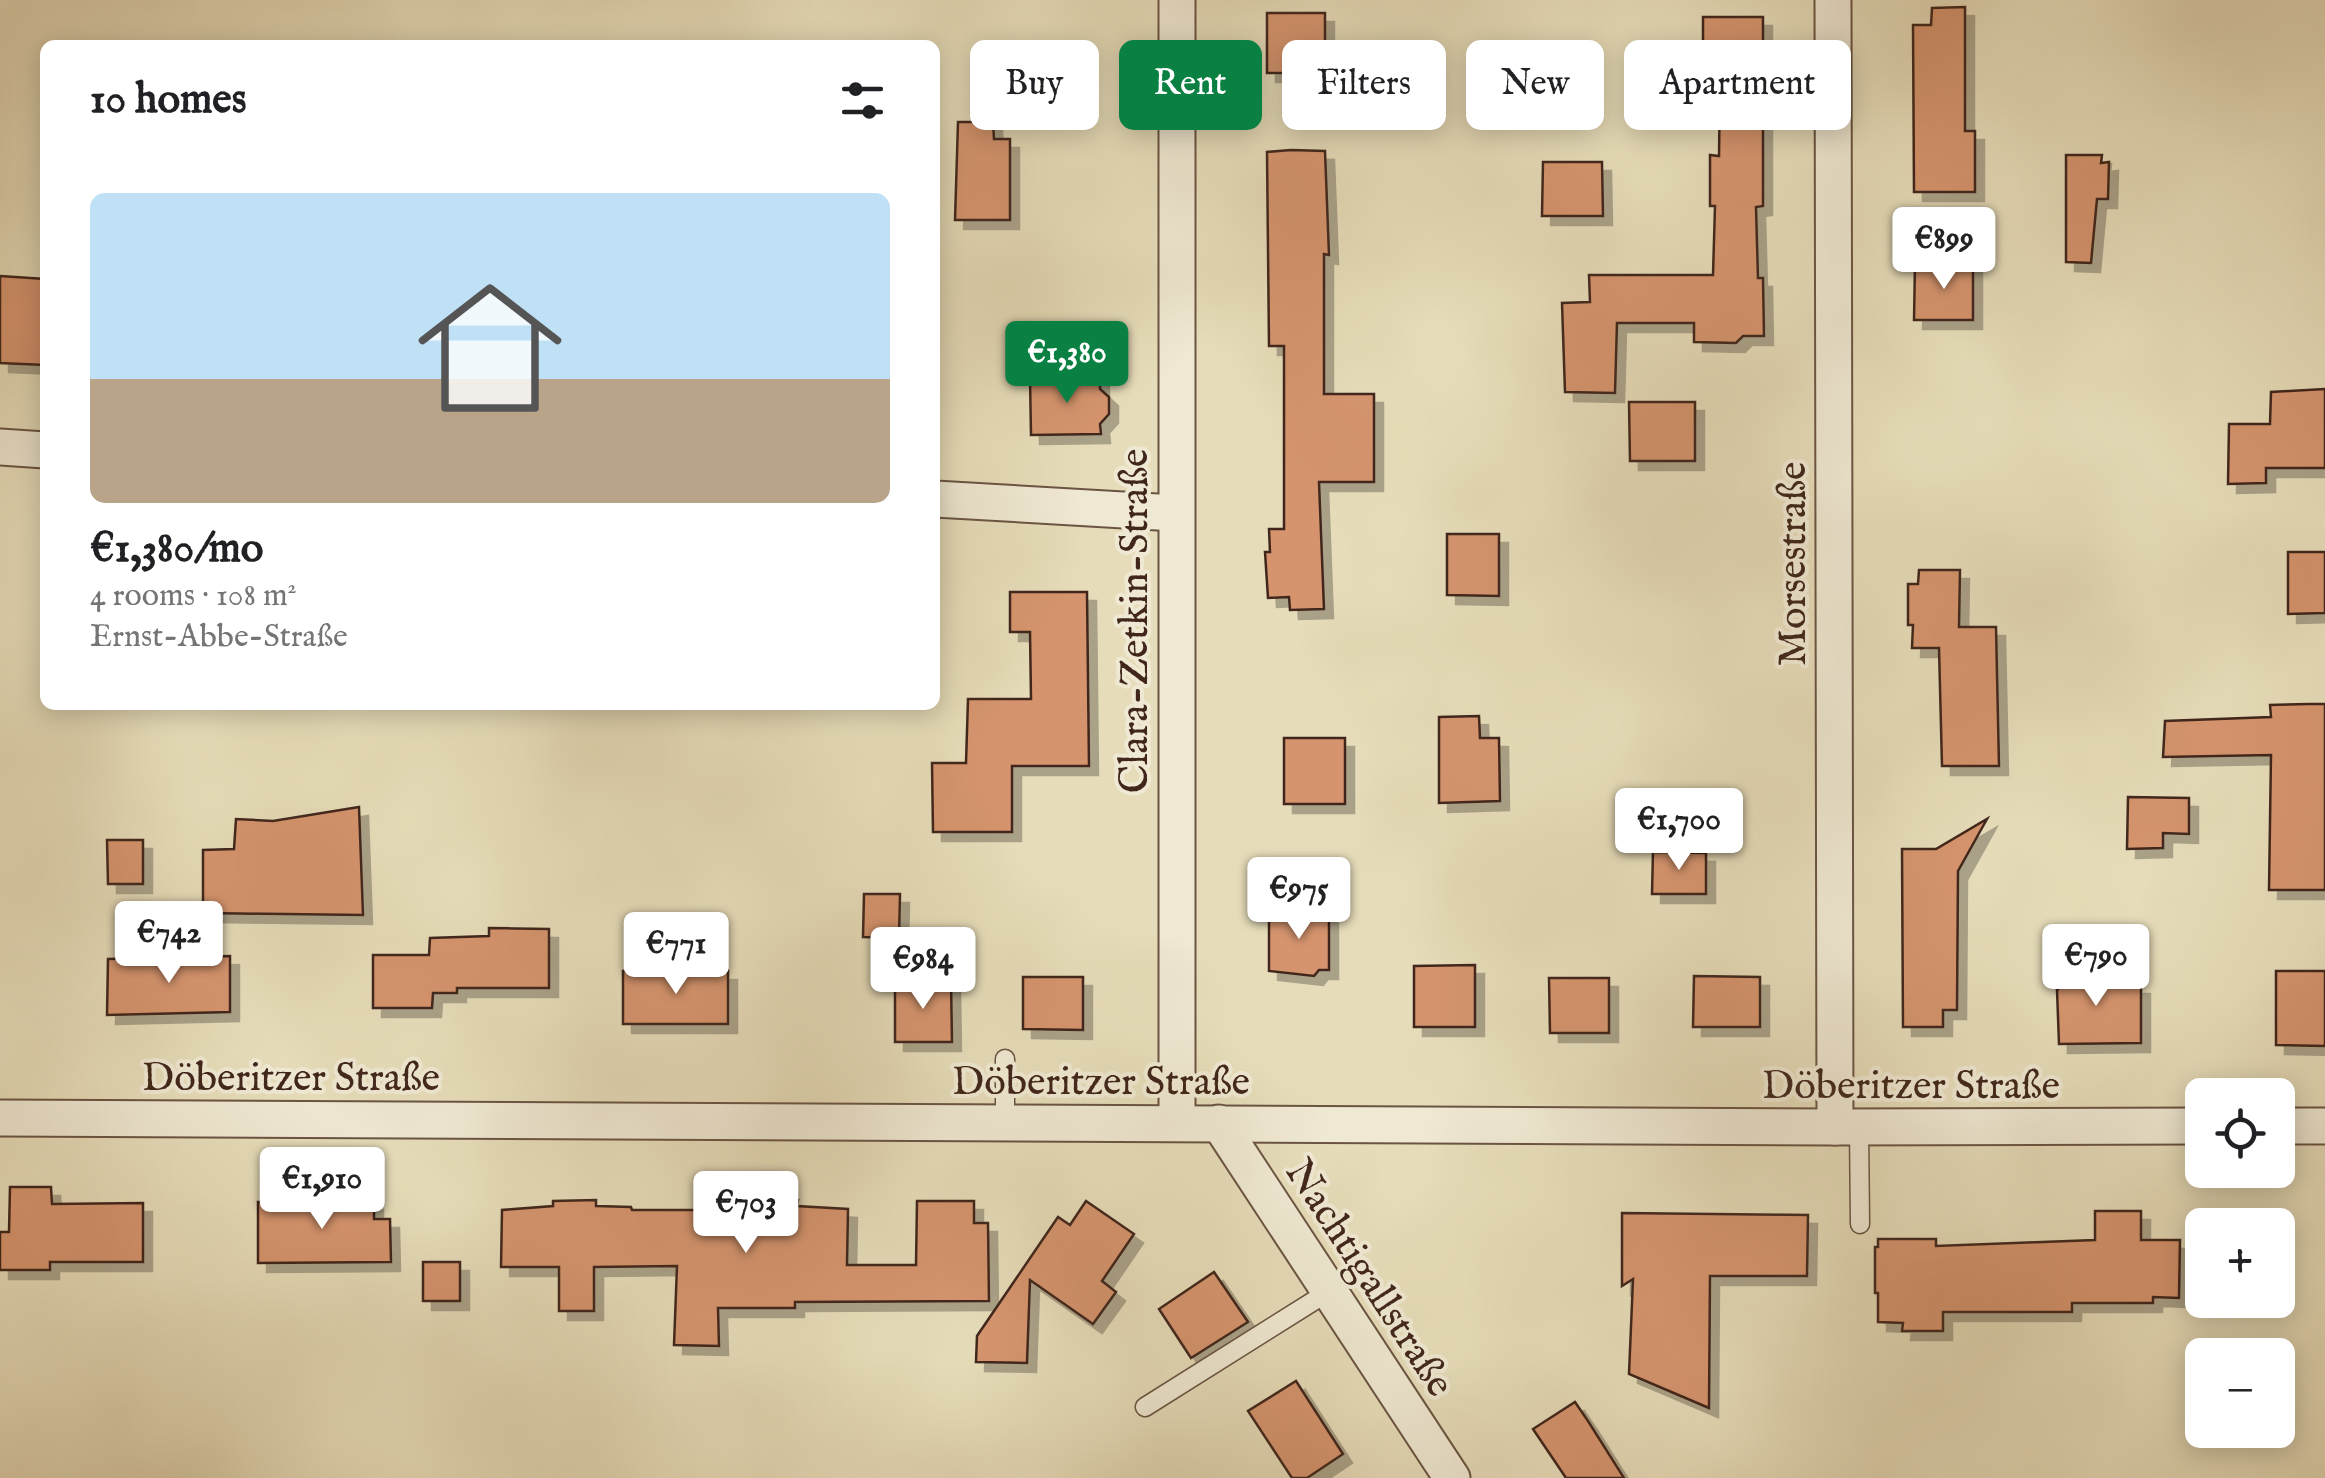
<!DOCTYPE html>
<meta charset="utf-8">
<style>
body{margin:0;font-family:"IM FELL English",serif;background:#f2f2f2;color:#202124;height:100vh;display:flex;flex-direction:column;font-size:38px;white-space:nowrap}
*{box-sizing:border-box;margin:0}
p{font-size:32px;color:#757577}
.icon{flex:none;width:55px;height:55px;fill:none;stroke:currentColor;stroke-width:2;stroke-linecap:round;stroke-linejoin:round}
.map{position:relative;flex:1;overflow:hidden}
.sheet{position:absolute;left:40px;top:40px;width:900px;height:670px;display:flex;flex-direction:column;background:#fff;border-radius:15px;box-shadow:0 5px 25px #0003}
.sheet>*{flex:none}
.top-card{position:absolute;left:970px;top:40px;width:950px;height:90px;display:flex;gap:20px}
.fabs{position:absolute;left:2185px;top:1078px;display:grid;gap:20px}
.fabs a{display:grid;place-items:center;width:110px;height:110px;border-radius:15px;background:#fff;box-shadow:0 5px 25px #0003;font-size:50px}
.price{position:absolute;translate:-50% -85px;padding:0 22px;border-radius:10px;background:#fff;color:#222;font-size:32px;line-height:65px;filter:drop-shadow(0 2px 5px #0008)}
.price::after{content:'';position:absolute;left:50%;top:60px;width:30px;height:22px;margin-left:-15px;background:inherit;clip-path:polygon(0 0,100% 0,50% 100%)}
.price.on{background:#0b8043;color:#fff}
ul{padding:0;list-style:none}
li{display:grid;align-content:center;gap:20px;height:530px;padding:0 50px}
li span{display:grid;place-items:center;height:310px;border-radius:15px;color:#555}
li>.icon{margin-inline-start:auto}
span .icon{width:180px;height:180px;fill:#fffc;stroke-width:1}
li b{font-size:42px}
h2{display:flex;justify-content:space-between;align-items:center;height:120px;padding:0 50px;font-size:42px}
.tag{padding:0 35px;border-radius:15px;background:#fff;box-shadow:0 5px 25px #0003;font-size:35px;line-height:90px}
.tag.on{background:#0b8043;color:#fff}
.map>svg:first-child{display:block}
</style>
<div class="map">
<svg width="2325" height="1478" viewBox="0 0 2325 1478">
<defs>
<filter id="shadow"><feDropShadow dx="9" dy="9" stdDeviation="0" flood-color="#0004"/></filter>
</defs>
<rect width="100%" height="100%" fill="#e6dcb9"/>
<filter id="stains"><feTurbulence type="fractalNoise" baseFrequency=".002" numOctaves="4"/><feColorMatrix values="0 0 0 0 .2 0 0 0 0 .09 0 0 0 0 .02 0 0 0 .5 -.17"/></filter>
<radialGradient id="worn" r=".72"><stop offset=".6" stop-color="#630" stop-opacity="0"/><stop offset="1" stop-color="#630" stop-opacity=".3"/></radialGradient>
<g fill="#d5946e" stroke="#41271b" stroke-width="2.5" filter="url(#shadow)">
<polygon points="1965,7 1965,131 1975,131 1975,192 1914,192 1913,25 1931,25 1932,8"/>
<rect x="1267" y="13" width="58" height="60"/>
<polygon points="1703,17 1763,17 1763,206 1756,207 1758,278 1763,278 1764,336 1743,336 1736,343 1694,342 1694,323 1617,323 1615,393 1565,392 1562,303 1590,302 1589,275 1713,275 1715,206 1710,206 1710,155 1719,156 1720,83 1677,82 1677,42 1703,41"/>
<polygon points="958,122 993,122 994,139 1010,139 1010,220 955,220"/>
<polygon points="1291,150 1325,151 1329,255 1324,254 1324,394 1374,394 1374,482 1319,482 1324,609 1290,610 1289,597 1268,598 1265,552 1270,552 1269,529 1284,529 1284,346 1269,346 1267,152"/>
<polygon points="2066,155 2102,155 2101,163 2109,162 2108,199 2097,199 2091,263 2066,262"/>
<polygon points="1543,162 1602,162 1603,216 1542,216"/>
<polygon points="1915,264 1973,264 1973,320 1914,320"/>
<polygon points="0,276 45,279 45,365 0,363"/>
<polygon points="1030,378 1100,378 1100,389 1109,397 1109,414 1100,424 1101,434 1031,435"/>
<polygon points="2325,389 2325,468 2266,468 2266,483 2228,484 2229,424 2270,424 2271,392"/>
<polygon points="1629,402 1695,402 1695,461 1630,461"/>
<polygon points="1447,534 1499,534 1499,596 1447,595"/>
<polygon points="2288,552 2325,552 2325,613 2288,614"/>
<polygon points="1919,570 1960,570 1959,627 1996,627 1999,766 1942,766 1939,648 1912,648 1913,625 1908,625 1908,584 1918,584"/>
<polygon points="1010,592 1087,592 1089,766 1012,766 1012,832 933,832 932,763 966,763 968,699 1031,699 1030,632 1010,632"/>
<polygon points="2309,704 2325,704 2325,890 2269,890 2271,755 2163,757 2165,721 2271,717 2270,705"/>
<polygon points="1479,716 1480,738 1499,738 1500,801 1439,803 1439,717"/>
<rect x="1284" y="738" width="61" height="66"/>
<polygon points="2128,797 2189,798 2189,834 2163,833 2163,848 2127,849"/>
<polygon points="359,807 363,915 203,913 203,850 234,849 236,819 273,821"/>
<polygon points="1987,819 1958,871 1957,1010 1943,1010 1943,1027 1903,1027 1902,849 1936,849"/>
<polygon points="107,840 143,840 143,884 108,884"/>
<polygon points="1653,852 1706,853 1706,894 1652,894"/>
<polygon points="864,894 900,894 899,938 863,937"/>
<polygon points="1269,912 1329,912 1329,970 1319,970 1314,976 1269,971"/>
<polygon points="489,928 549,929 549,988 457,988 457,993 433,993 432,1008 373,1008 373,955 429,955 430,938 489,936"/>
<polygon points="230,956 230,1012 107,1015 108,959"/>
<polygon points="2059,964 2093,964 2093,985 2141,985 2141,1043 2059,1044 2057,990 2060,987"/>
<polygon points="1475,965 1475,1027 1414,1027 1414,966"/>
<rect x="623" y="971" width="105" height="53"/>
<polygon points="2276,971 2325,971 2325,1046 2276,1045"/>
<polygon points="1694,976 1760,977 1760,1027 1693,1027"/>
<polygon points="1023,977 1083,977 1083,1030 1023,1029"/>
<polygon points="1549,978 1609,978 1609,1033 1550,1033"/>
<polygon points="895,981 951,981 952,1042 895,1042"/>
<polygon points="10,1187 51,1187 52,1204 143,1203 143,1262 50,1262 50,1270 0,1270 0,1232 9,1232"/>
<polygon points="339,1195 339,1201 374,1201 374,1219 390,1219 391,1262 258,1263 258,1202 294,1201 294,1197"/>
<polygon points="596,1200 596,1206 631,1207 632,1210 719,1210 719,1206 754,1206 754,1201 798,1200 797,1206 848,1209 847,1265 916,1265 917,1201 974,1201 974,1223 988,1223 989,1301 795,1302 795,1308 718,1308 719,1346 674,1345 677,1266 594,1267 594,1311 559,1311 559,1267 501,1267 502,1210 553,1206 553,1201"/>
<polygon points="1086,1201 1134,1234 1102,1281 1116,1292 1093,1324 1030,1280 1027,1363 976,1362 977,1336 1058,1217 1070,1225"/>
<polygon points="2095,1211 2141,1211 2141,1240 2180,1240 2179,1298 2153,1297 2153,1303 2072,1303 2072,1312 1943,1312 1943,1331 1902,1331 1903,1323 1878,1322 1878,1293 1875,1293 1875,1247 1878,1247 1878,1239 1936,1239 1936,1246 2095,1240"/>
<polygon points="1622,1213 1808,1215 1807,1276 1710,1276 1709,1408 1629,1374 1633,1279 1622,1286"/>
<rect x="423" y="1262" width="37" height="39"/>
<polygon points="1214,1272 1248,1322 1191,1358 1159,1309"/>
<polygon points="1296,1381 1343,1454 1307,1478 1292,1478 1248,1411"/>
<polygon points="1575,1402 1588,1421 1624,1478 1566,1478 1533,1429"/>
</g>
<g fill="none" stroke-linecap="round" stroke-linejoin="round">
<defs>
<g id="lane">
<polyline points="1005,1121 1005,1059"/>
<polyline points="1859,1127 1860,1224"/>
<polyline points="1145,1407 1328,1292"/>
</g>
<g id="street">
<polyline points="1177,0 1177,1122"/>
<polyline points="1833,0 1835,1127"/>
<polyline points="0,447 45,450"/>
<polyline points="935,499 1175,513"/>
<polyline points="0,1118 1835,1127 2202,1126"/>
<polyline points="1219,1123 1452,1478"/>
<polyline points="2278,1126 2325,1126"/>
</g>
</defs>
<use href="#lane" stroke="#6a5442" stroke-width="21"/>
<use href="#street" stroke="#6a5442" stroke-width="39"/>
<use href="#lane" stroke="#efe8d2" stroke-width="18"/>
<use href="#street" stroke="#efe8d2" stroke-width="35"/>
</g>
<g text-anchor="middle" stroke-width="8" stroke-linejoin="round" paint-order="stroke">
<g font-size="40" fill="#41271b" stroke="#efe8d2">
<text transform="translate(1791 564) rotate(-90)" y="14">Morsestraße</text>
<text transform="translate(1133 621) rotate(-90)" y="14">Clara-Zetkin-Straße</text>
<text x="291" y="1090">Döberitzer Straße</text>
<text x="1101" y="1094">Döberitzer Straße</text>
<text x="1911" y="1098">Döberitzer Straße</text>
<text transform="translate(1371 1277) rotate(57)" y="14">Nachtigallstraße</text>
</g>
</g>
<rect width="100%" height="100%" filter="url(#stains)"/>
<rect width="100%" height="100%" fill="url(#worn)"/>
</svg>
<div class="fabs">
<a><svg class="icon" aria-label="locate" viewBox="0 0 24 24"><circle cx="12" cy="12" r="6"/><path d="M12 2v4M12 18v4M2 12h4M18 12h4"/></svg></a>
<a>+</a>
<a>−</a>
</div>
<b class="price" style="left:1944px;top:292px">€899</b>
<b class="price on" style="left:1067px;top:406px">€1,380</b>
<b class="price" style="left:1679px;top:873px">€1,700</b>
<b class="price" style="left:1299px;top:942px">€975</b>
<b class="price" style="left:169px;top:986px">€742</b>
<b class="price" style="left:676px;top:997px">€771</b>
<b class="price" style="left:2096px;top:1009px">€790</b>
<b class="price" style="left:923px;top:1012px">€984</b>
<b class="price" style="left:322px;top:1232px">€1,910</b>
<b class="price" style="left:746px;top:1256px">€703</b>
<div class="top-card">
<a class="tag">Buy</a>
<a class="tag on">Rent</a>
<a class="tag">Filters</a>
<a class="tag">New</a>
<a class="tag">Apartment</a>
</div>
<section class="sheet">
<h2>10 homes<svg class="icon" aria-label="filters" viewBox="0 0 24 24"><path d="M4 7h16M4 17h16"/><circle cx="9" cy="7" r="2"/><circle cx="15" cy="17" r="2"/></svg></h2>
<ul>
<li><span style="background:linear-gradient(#bfe0f5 60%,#b9a48a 0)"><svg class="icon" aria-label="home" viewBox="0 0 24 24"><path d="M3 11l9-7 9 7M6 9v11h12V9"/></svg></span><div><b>€1,380/mo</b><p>4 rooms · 108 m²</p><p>Ernst-Abbe-Straße</p></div></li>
</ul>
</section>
</div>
